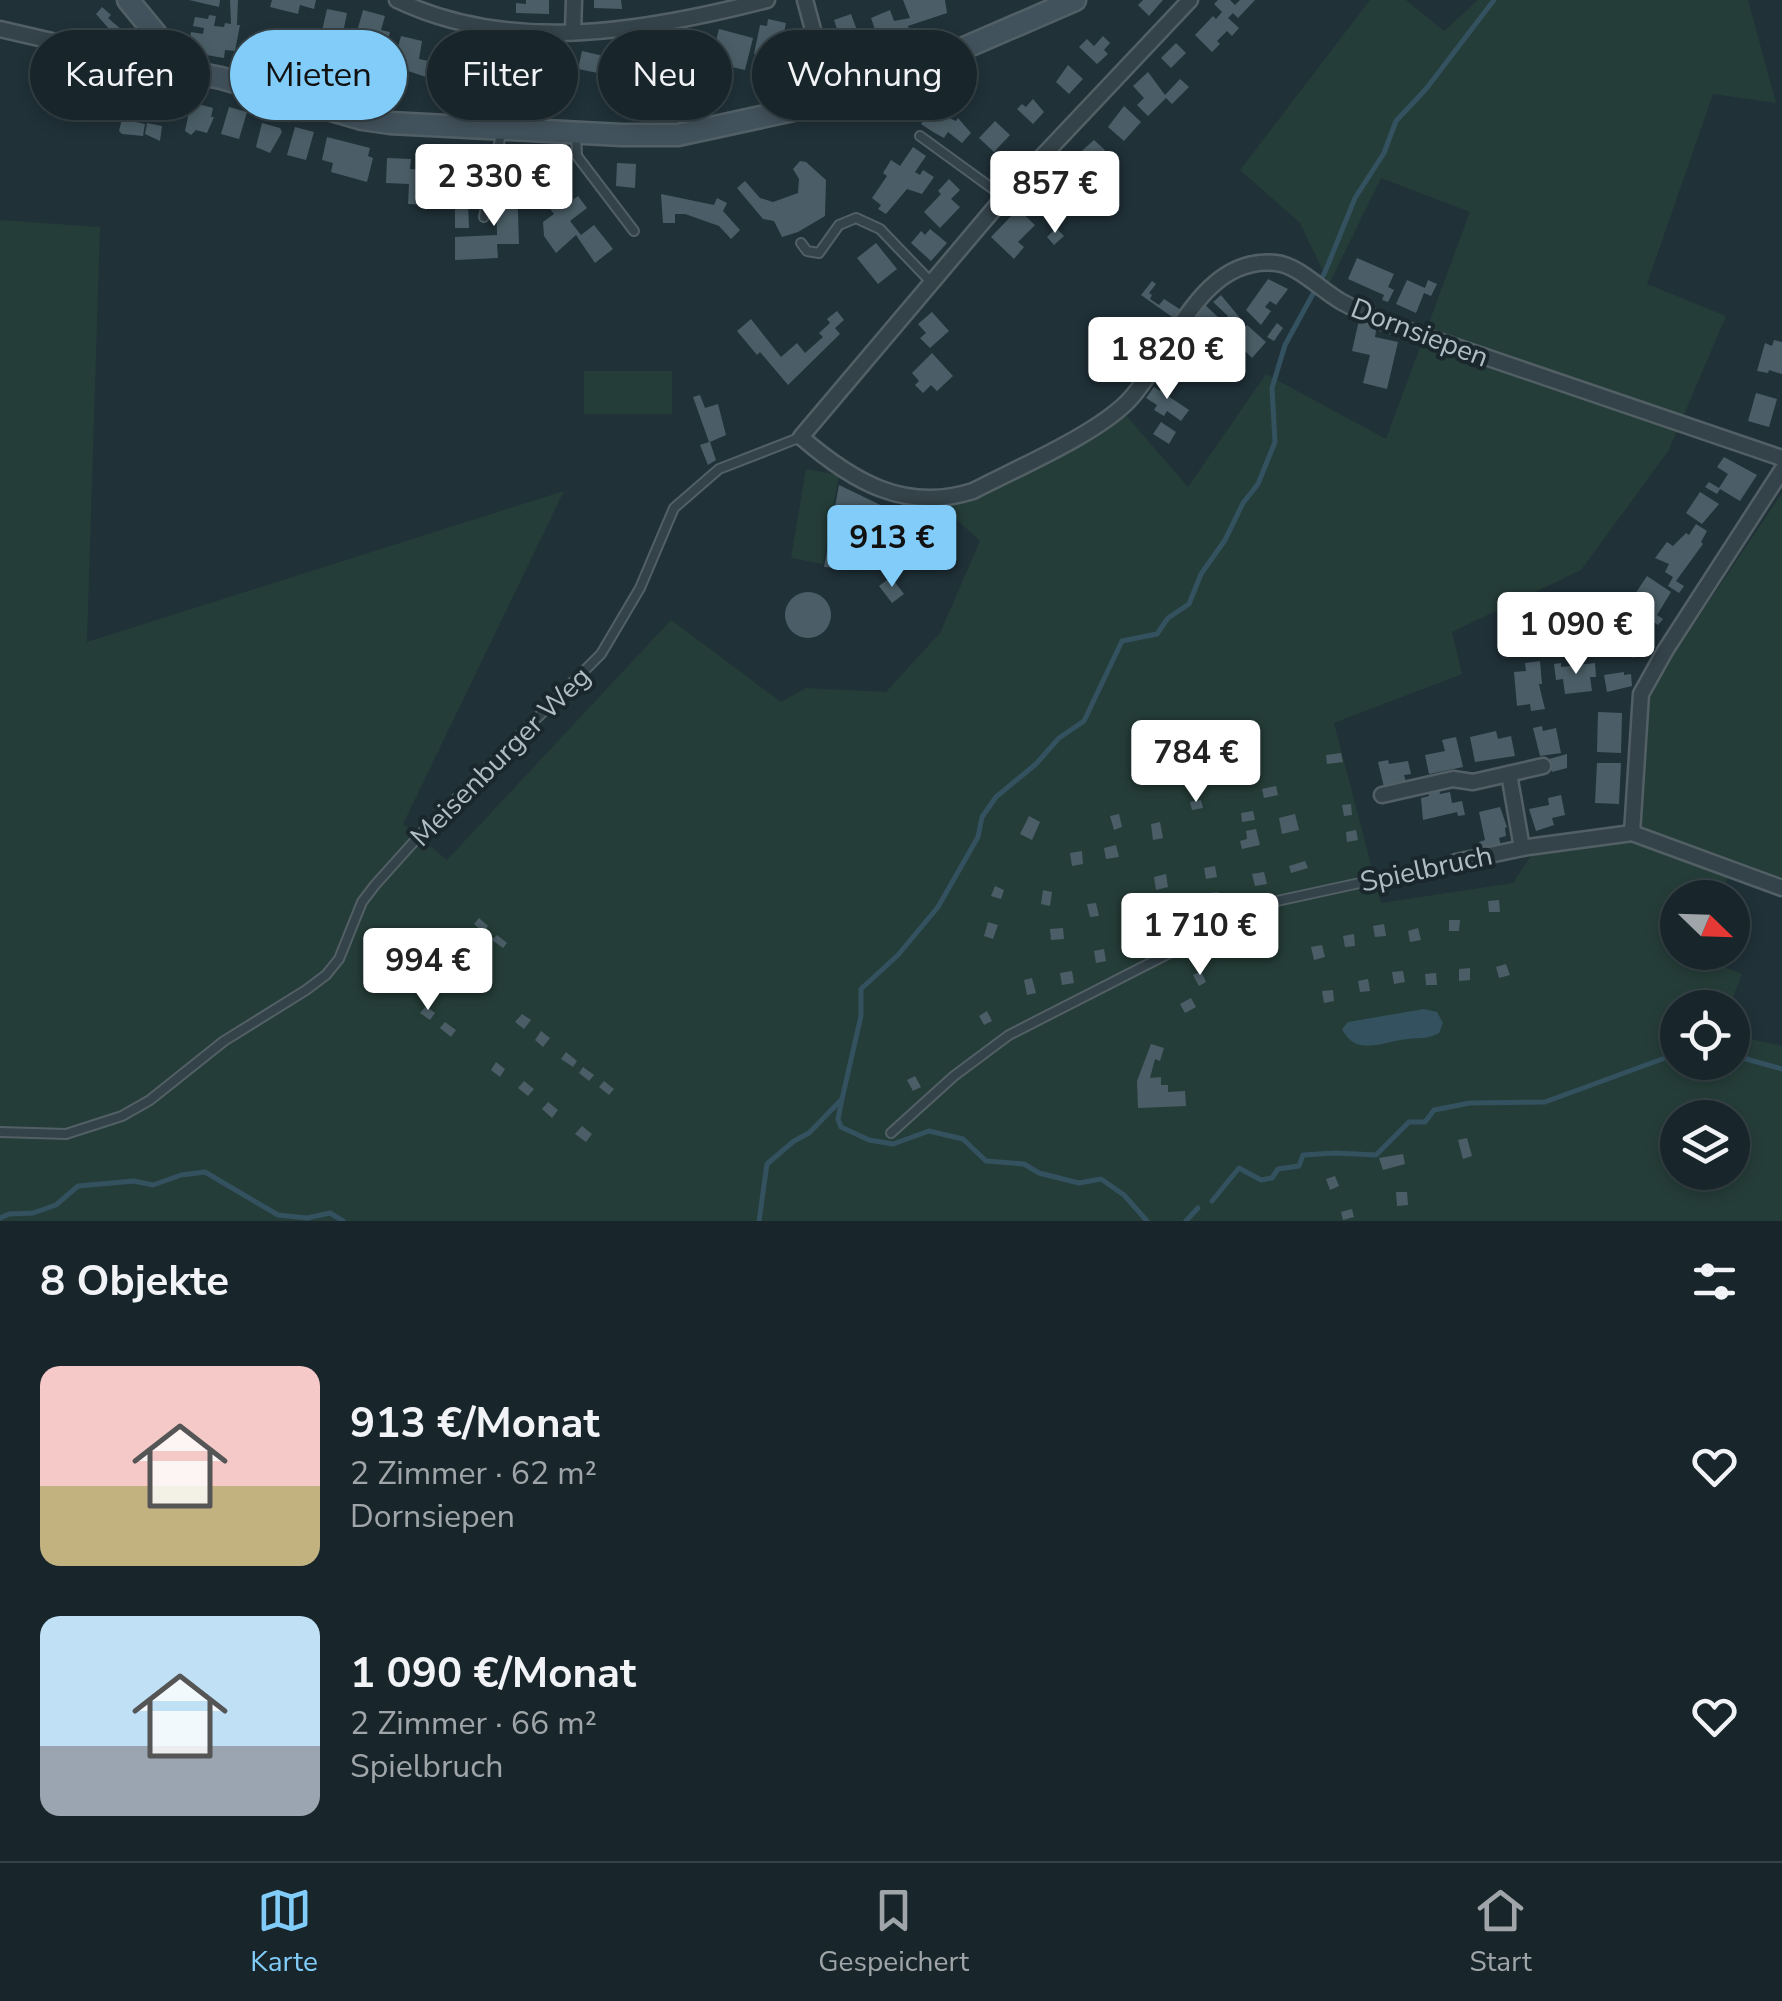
<!DOCTYPE html>
<html lang="de">
<meta charset="utf-8">
<style>
body{margin:0;font-family:"Nunito Sans",sans-serif;background:#212d32;color:#f1f3f6;height:100vh;display:flex;flex-direction:column;font-size:38px;white-space:nowrap}
*{box-sizing:border-box;margin:0}
p{font-size:32px;color:#9fa5a8}
.icon{flex:none;width:55px;height:55px;fill:none;stroke:currentColor;stroke-width:2;stroke-linecap:round;stroke-linejoin:round}
.map{position:relative;height:1221px;overflow:hidden}
.side{display:flex;flex-direction:column;background:#18252a;flex:1}
.side>*{flex:none}
.hud{position:absolute;left:30px;top:30px;width:1000px;height:90px;display:flex;gap:20px}
.needle{width:65px;rotate:113deg}
.tools{position:absolute;left:1660px;top:880px;display:grid;gap:20px}
.tools a{display:grid;place-items:center;width:90px;height:90px;border-radius:50%;background:#18252a;box-shadow:0 5px 15px #0003,0 0 0 2px #364247;font-size:50px}
.price{position:absolute;translate:-50% -85px;padding:0 22px;border-radius:10px;background:#fff;color:#222;font-size:32px;line-height:65px;filter:drop-shadow(0 2px 5px #0008)}
.price::after{content:'';position:absolute;left:50%;top:60px;width:30px;height:22px;margin-left:-15px;background:inherit;clip-path:polygon(0 0,100% 0,50% 100%)}
.price.current{background:#81ccf8;color:#111}
ul{padding:0;list-style:none}
li{display:flex;align-items:center;gap:30px;height:250px;padding:0 40px}
li span{display:grid;place-items:center;flex:none;width:280px;height:200px;border-radius:20px;color:#555}
li>.icon{margin-inline-start:auto}
span .icon{width:120px;height:120px;fill:#fffc;stroke-width:1}
li b{font-size:42px}
h2{display:flex;justify-content:space-between;align-items:center;height:120px;padding:0 40px;font-size:42px}
.pill{padding:0 35px;border-radius:45px;background:#18252a;box-shadow:0 5px 15px #0003,0 0 0 2px #364247;font-size:35px;line-height:90px}
.pill.current{background:#81ccf8;color:#111}
.tabs{display:flex;justify-content:space-around;align-items:center;height:140px;border-top:2px solid #364247;background:#18252a;font-size:28px;color:#9fa5a8}
.tabs a{display:grid;justify-items:center;gap:5px}
.tabs .current{color:#81ccf8}
.map>svg:first-child{display:block}
</style>
<div class="map">
<svg width="1782" height="1221" viewBox="0 0 1782 1221">
<rect width="100%" height="100%" fill="#203138"/>
<g fill="#253d38" fill-rule="evenodd">
<path d="M1370 0H1406L1444 31 1478 0H1748L1776 103 1713 94 1647 284 1726 316 1669 450 1581 570 1452 632 1462 674 1334 723 1381 903 1513 883 1532 854 1633 839 1642 824 1646 704 1655 682 1782 493V880L1733 865 1720 897 1678 898V952L1697 953V955L1742 974 1729 1007 1678 1008V1062H1732L1733 1035 1782 1046V1221H0V220L100 227 87 642 564 491 403 824 447 860 671 620 781 702 806 688 886 692 940 633 980 541 941 505 977 497 1125 414 1188 487 1266 374 1386 439 1470 212 1381 178 1329 284 1300 223 1240 170ZM1678 1118H1732V1172H1678Z"/>
<rect x="584" y="371" width="88" height="43"/>
<polygon points="806,469 839,475 823,564 791,558"/>
</g>
<path fill="#345160" d="M1424 1009 1437 1012 1443 1023 1439 1033C1426 1040 1422 1037 1408 1039 1384 1041 1356 1058 1342 1029L1348 1022Z"/>
<g fill="none" stroke-linecap="round" stroke-linejoin="round">
<g stroke="#345160" stroke-width="5">
<polyline points="1732,1055 1782,1069"/>
<polyline points="842,1099 838,1119 841,1127 869,1140 893,1144 929,1131 963,1139 986,1161 1024,1164 1039,1173 1079,1183 1101,1179 1124,1195 1147,1221"/>
<polyline points="1212,1201 1239,1168 1261,1180 1272,1178 1278,1169 1299,1166 1303,1155 1335,1153 1376,1155 1409,1122 1425,1122 1434,1110 1470,1103 1545,1102 1665,1058 1678,1057"/>
<polyline points="0,1218 9,1214 33,1213 56,1205 78,1186 134,1181 153,1185 181,1175 205,1172 278,1215 307,1218 330,1213 343,1221"/>
<polyline points="759,1221 767,1164 794,1141 809,1133 842,1099 861,1016 861,989 898,955 938,907 978,837 982,817 996,797 1036,764 1059,738 1084,721 1122,641 1157,634 1168,618 1189,604 1201,574 1225,540 1243,503 1258,484 1275,442 1272,388 1285,345 1325,272 1355,198 1384,153 1396,121 1426,89 1494,0"/>
<polyline points="1186,1221 1198,1208"/>
</g>
</g>
<g fill="#4b5e67">
<polygon points="189,0 220,0 219,7"/>
<polygon points="230,0 238,0 237,25 240,25 235,51 225,50 224,58 188,52 191,32 203,34 204,28 193,26 195,17 208,19 209,15 216,16 214,26 224,27 225,23 231,24"/>
<polygon points="272,0 316,0 314,9 300,5 298,14 270,7"/>
<polygon points="526,0 549,0 549,14 516,13 516,3 526,4"/>
<polygon points="594,0 621,0 622,9 594,8"/>
<polygon points="903,0 945,0 947,13 908,26 911,35 902,39 899,30 878,38 871,18 890,10 894,21 910,18"/>
<polygon points="1143,0 1163,0 1149,16 1138,5"/>
<polygon points="1218,0 1230,0 1235,5 1240,0 1255,0 1238,18 1233,13 1228,18 1239,28 1232,36 1227,31 1217,41 1220,44 1212,52 1195,35 1213,16 1216,19 1222,12 1214,4"/>
<polygon points="102,7 111,15 108,18 123,31 117,38 96,14"/>
<polygon points="327,9 347,13 344,28 350,29 347,41 321,35"/>
<polygon points="363,10 385,16 381,30 390,32 386,47 377,45 378,41 356,35"/>
<polygon points="851,14 858,33 864,31 869,46 861,49 860,44 844,50 834,20"/>
<polygon points="768,19 786,23 781,47 788,48 785,62 778,61 779,57 754,54 760,25 767,26"/>
<polygon points="719,29 753,38 745,70 727,66 730,56 713,52"/>
<polygon points="401,36 422,41 419,59 429,61 426,77 393,66"/>
<polygon points="1103,36 1110,43 1104,50 1108,54 1097,64 1079,47 1087,39 1094,46"/>
<polygon points="271,38 300,47 293,69 264,60"/>
<polygon points="675,40 695,45 692,59 700,61 697,74 681,67 678,79 661,75 664,62 670,64"/>
<polygon points="444,42 465,45 462,65 476,68 476,81 460,78 462,65 440,62"/>
<polygon points="1176,43 1186,53 1171,68 1161,58"/>
<polygon points="626,47 648,52 646,58 656,62 652,79 630,71 627,85 615,82"/>
<polygon points="489,49 520,53 518,65 511,64 509,73 485,68"/>
<polygon points="582,51 604,56 601,66 610,68 607,80 597,77 598,73 578,69"/>
<polygon points="540,53 559,57 557,65 569,68 565,84 557,82 558,76 536,71"/>
<polygon points="1068,65 1083,79 1069,94 1056,82"/>
<polygon points="75,71 98,76 95,96 73,91"/>
<polygon points="1148,72 1165,95 1180,79 1189,87 1172,104 1166,98 1148,116 1137,105 1144,98 1133,86"/>
<polygon points="118,81 136,85 135,106 132,105 131,108 112,104"/>
<polygon points="159,90 180,94 174,117 154,112"/>
<polygon points="1033,99 1044,112 1033,124 1017,109 1022,104 1026,107"/>
<polygon points="191,102 213,108 211,117 214,117 207,133 196,130 191,135 185,131"/>
<polygon points="78,103 92,106 90,116 75,112"/>
<polygon points="1124,106 1141,122 1124,141 1108,127"/>
<polygon points="229,107 247,112 239,139 221,134"/>
<polygon points="933,108 947,117 956,121 958,118 971,133 962,143 948,132 944,138 933,132 921,124"/>
<polygon points="122,119 145,124 143,136 122,134 119,131"/>
<polygon points="995,121 1010,135 994,152 979,138"/>
<polygon points="147,123 162,126 160,141 145,134"/>
<polygon points="262,123 280,128 282,132 270,153 256,147"/>
<polygon points="295,127 314,132 306,160 287,155"/>
<polygon points="327,137 370,148 368,156 373,158 367,182 331,172 333,163 322,160"/>
<polygon points="1094,140 1105,150 1101,154 1104,157 1091,170 1076,156"/>
<polygon points="511,146 534,149 532,167 527,167 527,174 513,172 513,165 509,165"/>
<polygon points="913,147 926,156 915,172 920,175 923,170 934,177 922,194 907,189 886,214 878,209 881,205 872,198 887,176 883,173 891,160 900,166"/>
<polygon points="476,153 490,154 489,167 475,166 472,193 457,192 457,181 449,180 450,154 476,156"/>
<polygon points="387,158 411,159 410,169 432,170 430,205 408,204 409,184 386,183"/>
<polygon points="800,161 806,162 826,180 825,216 798,232 782,237 774,221 763,219 737,188 745,181 760,198 773,202 798,193 799,179 793,169"/>
<polygon points="617,163 636,164 635,188 616,186"/>
<polygon points="1072,170 1083,177 1072,195 1067,192 1057,211 1031,194 1044,172 1063,185"/>
<polygon points="949,179 960,190 951,199 960,207 940,228 924,212 941,194 938,191"/>
<polygon points="517,184 519,244 497,244 498,258 455,260 455,237 497,235 496,185"/>
<polygon points="558,192 567,204 578,196 587,208 570,221 581,235 594,225 613,249 595,263 576,235 556,253 544,236 543,222 554,214 545,202"/>
<polygon points="661,194 714,205 717,198 727,203 723,211 740,230 731,239 719,226 685,214 675,214 675,223 663,223"/>
<polygon points="455,204 468,204 469,228 455,228"/>
<polygon points="1018,209 1035,225 1018,242 1024,247 1014,259 991,237"/>
<polygon points="1056,228 1064,236 1054,245 1047,237"/>
<polygon points="930,229 947,243 931,261 911,243 921,231 925,235"/>
<polygon points="876,243 897,269 878,284 857,258"/>
<polygon points="1357,258 1394,274 1388,287 1394,290 1388,302 1382,300 1384,295 1348,279"/>
<polygon points="1268,279 1288,289 1276,305 1270,301 1265,307 1271,311 1261,325 1246,310"/>
<polygon points="1407,280 1425,288 1428,280 1437,284 1431,296 1424,293 1416,313 1396,304"/>
<polygon points="1152,281 1156,284 1149,293 1152,295 1150,299 1159,305 1164,299 1181,310 1175,319 1141,295"/>
<polygon points="1221,295 1240,318 1234,324 1225,319 1228,316 1213,302"/>
<polygon points="1202,302 1220,319 1208,334 1197,338 1200,344 1196,346 1183,338"/>
<polygon points="837,311 844,320 835,328 840,334 788,385 760,352 757,355 737,331 751,319 781,357 797,343 805,353 823,337 819,333 830,323 827,319"/>
<polygon points="932,312 949,331 930,348 920,338 926,333 918,324"/>
<polygon points="1359,320 1377,324 1375,337 1398,342 1387,389 1363,383 1370,355 1352,351"/>
<polygon points="1277,323 1283,328 1274,341 1267,337"/>
<polygon points="1247,325 1266,342 1252,358 1232,338"/>
<polygon points="1774,340 1782,342 1782,374 1769,370 1768,373 1757,371 1765,343 1772,346"/>
<polygon points="932,353 953,376 937,391 931,385 923,393 915,385 919,381 912,373"/>
<polygon points="1163,378 1172,383 1165,394 1189,410 1181,421 1167,411 1164,416 1154,410 1157,405 1146,398 1154,387 1160,391 1163,386 1159,384"/>
<polygon points="1756,393 1777,399 1769,427 1748,421"/>
<polygon points="700,395 705,408 718,404 726,435 710,442 716,460 708,465 700,445 709,442 693,397"/>
<polygon points="1161,422 1176,432 1169,444 1153,434"/>
<polygon points="1724,457 1757,475 1740,501 1720,489 1717,494 1705,487 1709,482 1719,488 1728,474 1717,467"/>
<polygon points="839,485 889,509 869,551 842,538 836,568 824,567"/>
<polygon points="1700,492 1719,504 1702,524 1686,513"/>
<polygon points="900,514 909,519 905,527 895,522"/>
<polygon points="1696,524 1707,531 1701,542 1703,544 1676,581 1684,586 1679,593 1668,586 1673,577 1665,572 1669,564 1655,558 1667,542 1673,546 1686,533 1689,535"/>
<polygon points="1647,576 1671,592 1657,615 1663,619 1658,625 1641,614 1648,603 1635,594"/>
<polygon points="891,577 904,594 892,603 879,586"/>
<circle cx="808" cy="615" r="23"/>
<polygon points="1525,619 1530,630 1550,627 1552,647 1536,648 1517,656 1504,628"/>
<polygon points="1629,619 1651,631 1634,658 1613,647 1619,637 1624,640 1628,633 1623,630"/>
<polygon points="1540,661 1542,684 1539,684 1540,689 1545,709 1531,711 1530,704 1517,706 1514,672 1526,671 1525,663"/>
<polygon points="1561,663 1561,667 1595,663 1596,677 1590,677 1592,691 1565,694 1563,679 1556,680 1554,664"/>
<polygon points="1624,672 1624,675 1631,674 1632,686 1607,692 1604,675"/>
<polygon points="1598,712 1622,713 1621,753 1597,752"/>
<polygon points="1542,726 1543,731 1556,728 1561,753 1540,756 1533,728"/>
<polygon points="1496,731 1498,739 1511,736 1515,756 1475,762 1470,737"/>
<polygon points="1456,737 1463,767 1429,774 1425,755 1445,751 1442,740"/>
<polygon points="1341,753 1343,762 1327,764 1326,755"/>
<polygon points="1567,754 1567,768 1552,772 1549,759"/>
<polygon points="1388,760 1389,764 1408,761 1411,774 1404,775 1406,782 1384,787 1378,762"/>
<polygon points="1597,763 1621,763 1619,804 1595,803"/>
<polygon points="1276,786 1278,795 1264,798 1262,789"/>
<polygon points="1439,788 1440,794 1450,792 1452,803 1462,801 1465,815 1458,816 1457,812 1423,820 1421,798 1429,796 1428,790"/>
<polygon points="1561,795 1565,815 1552,818 1554,825 1536,831 1529,809 1549,805 1548,798"/>
<polygon points="1201,800 1203,808 1192,810 1190,802"/>
<polygon points="1351,804 1352,815 1344,816 1342,805"/>
<polygon points="1500,807 1507,827 1505,828 1506,836 1499,838 1501,846 1481,850 1479,842 1485,840 1479,812"/>
<polygon points="1253,811 1255,820 1242,822 1241,813"/>
<polygon points="1119,814 1122,827 1114,830 1110,816"/>
<polygon points="1295,814 1299,830 1282,834 1279,818"/>
<polygon points="1029,816 1040,822 1032,840 1020,834"/>
<polygon points="1160,822 1163,838 1153,840 1151,824"/>
<polygon points="1256,829 1260,845 1242,849 1240,841 1247,839 1246,831"/>
<polygon points="1356,830 1358,840 1347,842 1346,832"/>
<polygon points="1116,845 1119,857 1106,859 1104,848"/>
<polygon points="1082,851 1083,864 1072,866 1070,853"/>
<polygon points="1305,861 1308,868 1291,873 1289,866"/>
<polygon points="1215,866 1217,877 1206,879 1204,868"/>
<polygon points="1264,872 1267,884 1255,886 1252,874"/>
<polygon points="1166,874 1168,887 1156,890 1154,877"/>
<polygon points="995,886 1004,890 1001,899 991,896"/>
<polygon points="1043,890 1052,892 1050,906 1041,904"/>
<polygon points="1218,892 1220,902 1211,904 1210,893"/>
<polygon points="1499,900 1500,912 1489,912 1488,901"/>
<polygon points="1096,903 1099,916 1090,917 1087,904"/>
<polygon points="1172,904 1174,914 1161,917 1160,907"/>
<polygon points="479,918 488,926 483,932 474,924"/>
<polygon points="1449,920 1460,920 1459,931 1449,931"/>
<polygon points="988,922 998,925 993,939 984,936"/>
<polygon points="1384,924 1386,936 1375,937 1373,926"/>
<polygon points="1063,928 1064,939 1051,940 1050,929"/>
<polygon points="1418,928 1421,940 1410,942 1408,931"/>
<polygon points="1143,931 1146,942 1135,945 1132,934"/>
<polygon points="1354,934 1355,946 1345,947 1343,936"/>
<polygon points="497,935 507,943 503,948 492,940"/>
<polygon points="1322,945 1325,957 1314,960 1311,947"/>
<polygon points="1104,949 1106,961 1096,963 1094,951"/>
<polygon points="1506,964 1510,975 1499,978 1496,967"/>
<polygon points="1470,968 1470,980 1459,981 1459,969"/>
<polygon points="1072,971 1074,983 1062,985 1060,973"/>
<polygon points="1201,971 1206,982 1199,986 1193,975"/>
<polygon points="1403,971 1405,982 1394,984 1392,972"/>
<polygon points="1436,973 1437,985 1426,985 1425,974"/>
<polygon points="1032,978 1036,993 1027,995 1024,980"/>
<polygon points="1368,979 1370,991 1360,992 1358,981"/>
<polygon points="1333,990 1334,1001 1324,1003 1322,991"/>
<polygon points="1191,998 1196,1007 1185,1013 1180,1004"/>
<polygon points="426,1006 435,1013 430,1020 420,1013"/>
<polygon points="987,1011 992,1021 984,1025 979,1016"/>
<polygon points="522,1014 531,1020 524,1029 515,1022"/>
<polygon points="445,1022 456,1030 451,1037 440,1028"/>
<polygon points="541,1031 550,1038 543,1047 535,1040"/>
<polygon points="1151,1044 1164,1048 1160,1061 1155,1059 1150,1078 1161,1077 1161,1085 1168,1085 1168,1092 1185,1091 1186,1106 1138,1108 1137,1081"/>
<polygon points="566,1052 577,1061 573,1067 561,1059"/>
<polygon points="496,1062 505,1069 500,1077 491,1070"/>
<polygon points="583,1067 594,1075 589,1081 579,1073"/>
<polygon points="915,1076 921,1087 913,1091 907,1080"/>
<polygon points="524,1081 534,1089 528,1096 518,1088"/>
<polygon points="604,1081 614,1089 609,1095 599,1087"/>
<polygon points="548,1102 558,1110 552,1118 542,1109"/>
<polygon points="582,1126 592,1134 586,1142 575,1134"/>
<polygon points="1467,1138 1472,1156 1463,1159 1458,1140"/>
<polygon points="1403,1154 1405,1164 1383,1170 1379,1158"/>
<polygon points="1335,1176 1339,1186 1330,1190 1326,1179"/>
<polygon points="1396,1192 1407,1192 1408,1205 1397,1206"/>
<polygon points="1352,1209 1354,1217 1343,1220 1341,1212"/>
</g>
<g fill="none" stroke-linecap="round" stroke-linejoin="round">
<defs>
<g id="service">
<polyline points="576,133 577,156 634,231"/>
<polyline points="920,136 1004,197"/>
<polyline points="484,217 502,129"/>
<polyline points="801,243 807,251 819,253 839,225 856,218 880,229 931,282"/>
<polyline points="0,1132 66,1134 122,1116 150,1100 224,1041 306,990 326,975 339,959 362,902 375,885 419,836 601,654 640,588 674,508 719,469 801,437"/>
<polyline points="891,1133 954,1076 1009,1035 1252,911 1277,901 1456,862"/>
</g>
<g id="minor">
<path d="M397 0C512 55 647 31 767 0"/>
<polyline points="805,0 832,100"/>
<path d="M1190 0 1004 197 801 437C852 481 905 513 973 491 1017 468 1100 433 1131 398 1172 352 1200 255 1276 263 1298 265 1322 291 1342 302 1355 309 1369 316 1383 322L1782 458"/>
<polyline points="0,29 156,65"/>
<polyline points="573,32 574,0"/>
<polyline points="1509,774 1522,848"/>
<polyline points="1382,795 1453,779 1473,782 1543,766"/>
<polyline points="1632,833 1641,694 1665,651 1782,470"/>
<polyline points="1456,862 1528,847 1632,833 1782,888"/>
</g>
<polyline id="secondary" points="128,0 156,34 156,65 221,78 362,119 390,123 622,135 678,135 821,104 904,74 1075,0"/>
</defs>
<use href="#service" stroke="#526066" stroke-width="12"/>
<use href="#minor" stroke="#526066" stroke-width="19"/>
<use href="#secondary" stroke="#526066" stroke-width="25"/>
<use href="#service" stroke="#344249" stroke-width="8"/>
<use href="#minor" stroke="#344249" stroke-width="14"/>
<use href="#secondary" stroke="#42525c" stroke-width="20"/>
</g>
<g text-anchor="middle" stroke-width="8" stroke-linejoin="round" paint-order="stroke">
<g font-size="28" fill="#afbdc5" stroke="#1a272d">
<text transform="translate(1420 332) rotate(21)" y="10">Dornsiepen</text>
<text transform="translate(500 756) rotate(-45)" y="10">Meisenburger Weg</text>
<text transform="translate(1426 868) rotate(-12)" y="10">Spielbruch</text>
</g>
</g>
</svg>
<div class="tools">
<a><svg class="needle" viewBox="-14 -14 28 28"><path d="M0-13l5 13h-10z" fill="#e53935"/><path d="M0 13l5-13h-10z" fill="#9fa5a8"/></svg></a>
<a><svg class="icon" aria-label="locate" viewBox="0 0 24 24"><circle cx="12" cy="12" r="6"/><path d="M12 2v4M12 18v4M2 12h4M18 12h4"/></svg></a>
<a><svg class="icon" aria-label="layers" viewBox="0 0 24 24"><path d="M12 4l9 5-9 5-9-5zM3 14l9 5 9-5"/></svg></a>
</div>
<b class="price" style="left:494px;top:229px">2 330 €</b>
<b class="price" style="left:1055px;top:236px">857 €</b>
<b class="price" style="left:1167px;top:402px">1 820 €</b>
<b class="price current" style="left:892px;top:590px">913 €</b>
<b class="price" style="left:1576px;top:677px">1 090 €</b>
<b class="price" style="left:1196px;top:805px">784 €</b>
<b class="price" style="left:1200px;top:978px">1 710 €</b>
<b class="price" style="left:428px;top:1013px">994 €</b>
<div class="hud">
<a class="pill">Kaufen</a>
<a class="pill current">Mieten</a>
<a class="pill">Filter</a>
<a class="pill">Neu</a>
<a class="pill">Wohnung</a>
</div>
</div>
<section class="side">
<h2>8 Objekte<svg class="icon" aria-label="filters" viewBox="0 0 24 24"><path d="M4 7h16M4 17h16"/><circle cx="9" cy="7" r="2"/><circle cx="15" cy="17" r="2"/></svg></h2>
<ul>
<li><span style="background:linear-gradient(#f6c9c9 60%,#c2b280 0)"><svg class="icon" aria-label="home" viewBox="0 0 24 24"><path d="M3 11l9-7 9 7M6 9v11h12V9"/></svg></span><div><b>913 €/Monat</b><p>2 Zimmer · 62 m²</p><p>Dornsiepen</p></div><svg class="icon" aria-label="heart" viewBox="0 0 24 24"><path d="M12 20l-8-8c-3-5 5-10 8-4 3-6 11-1 8 4z"/></svg></li>
<li><span style="background:linear-gradient(#bfe0f5 65%,#9aa5b1 0)"><svg class="icon" aria-label="home" viewBox="0 0 24 24"><path d="M3 11l9-7 9 7M6 9v11h12V9"/></svg></span><div><b>1 090 €/Monat</b><p>2 Zimmer · 66 m²</p><p>Spielbruch</p></div><svg class="icon" aria-label="heart" viewBox="0 0 24 24"><path d="M12 20l-8-8c-3-5 5-10 8-4 3-6 11-1 8 4z"/></svg></li>
</ul>
</section>
<nav class="tabs">
<a class="current"><svg class="icon" aria-label="map" viewBox="0 0 24 24"><path d="M3 6l6-2 6 2 6-2v14l-6 2-6-2-6 2zM9 4v14M15 6v14"/></svg>Karte</a>
<a><svg class="icon" aria-label="saved" viewBox="0 0 24 24"><path d="M7 4h10v16l-5-4-5 4z"/></svg>Gespeichert</a>
<a><svg class="icon" aria-label="home" viewBox="0 0 24 24"><path d="M3 11l9-7 9 7M6 9v11h12V9"/></svg>Start</a>
</nav>
